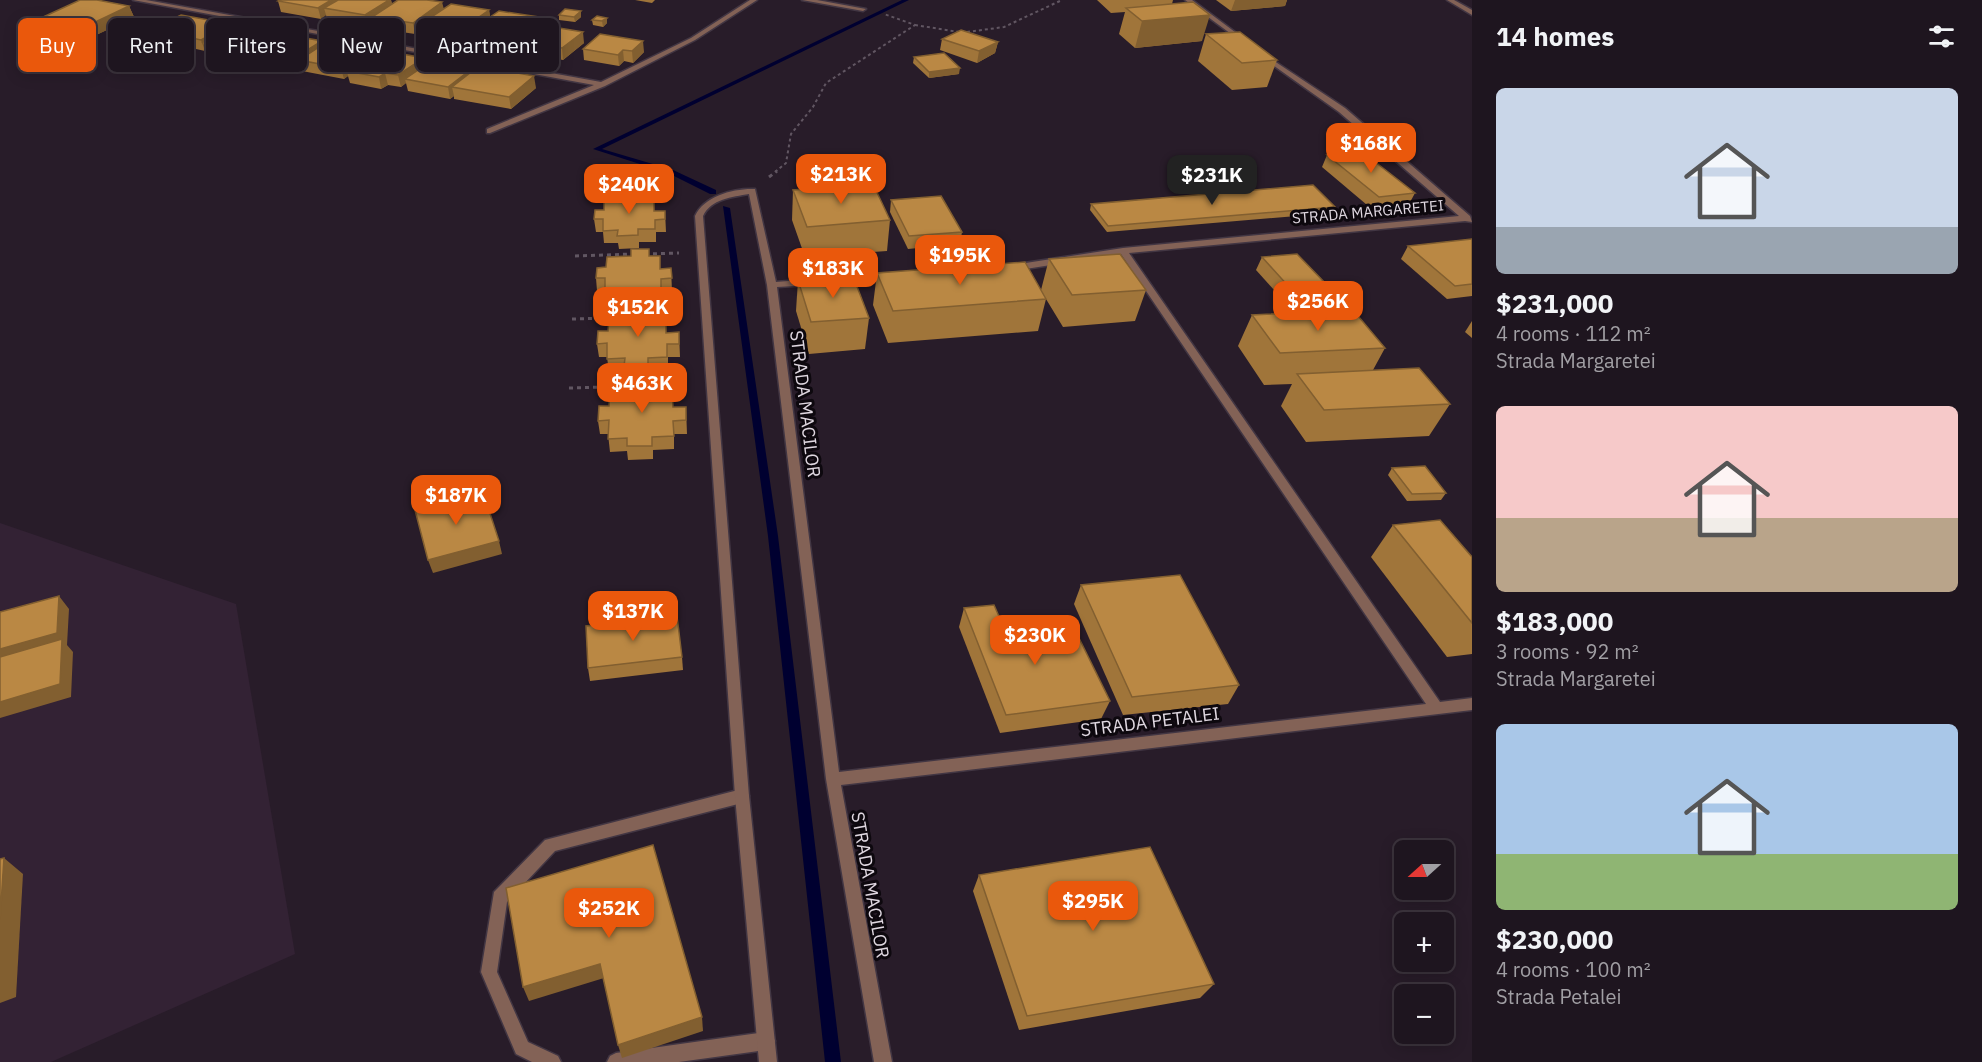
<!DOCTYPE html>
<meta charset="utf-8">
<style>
body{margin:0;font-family:"IBM Plex Sans",sans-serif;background:#261e28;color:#f1f3f6;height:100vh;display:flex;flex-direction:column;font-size:22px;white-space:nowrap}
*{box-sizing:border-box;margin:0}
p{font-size:20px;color:#a19fa4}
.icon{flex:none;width:33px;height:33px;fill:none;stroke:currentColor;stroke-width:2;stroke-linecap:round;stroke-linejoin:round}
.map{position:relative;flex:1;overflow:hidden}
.drawer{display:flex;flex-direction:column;background:#1e151f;width:510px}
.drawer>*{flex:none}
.guide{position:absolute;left:18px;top:18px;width:570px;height:54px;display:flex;gap:12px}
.needle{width:39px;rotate:249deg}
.fabs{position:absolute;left:1394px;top:840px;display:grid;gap:12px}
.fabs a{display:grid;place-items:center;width:60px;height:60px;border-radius:9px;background:#1e151f;box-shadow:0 3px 15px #0003,0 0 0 2px #3c343d;font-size:30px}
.price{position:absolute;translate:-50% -51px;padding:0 14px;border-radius:12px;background:#ea580c;color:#fff;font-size:20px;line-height:39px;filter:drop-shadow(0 2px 3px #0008)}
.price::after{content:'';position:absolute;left:50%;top:36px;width:18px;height:14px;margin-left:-9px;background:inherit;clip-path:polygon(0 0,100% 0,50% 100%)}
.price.current{background:#222;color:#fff}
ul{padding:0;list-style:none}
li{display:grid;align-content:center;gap:12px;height:318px;padding:0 24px}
li span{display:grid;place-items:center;height:186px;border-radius:9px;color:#555}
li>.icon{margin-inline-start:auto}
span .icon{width:108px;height:108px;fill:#fffc;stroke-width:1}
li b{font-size:26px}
h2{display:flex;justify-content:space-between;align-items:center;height:72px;padding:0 24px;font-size:26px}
.chip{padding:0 21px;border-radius:9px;background:#1e151f;box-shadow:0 3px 15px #0003,0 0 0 2px #3c343d;font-size:21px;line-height:54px}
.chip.current{background:#ea580c;color:#fff}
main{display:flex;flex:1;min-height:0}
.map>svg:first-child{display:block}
</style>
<main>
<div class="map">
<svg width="1472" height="1062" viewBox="0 0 1472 1062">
<rect width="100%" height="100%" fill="#281c29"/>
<polygon fill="#332234" points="0,523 236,604 295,954 51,1062 0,1062"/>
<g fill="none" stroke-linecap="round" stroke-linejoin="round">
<g fill="#000030" fill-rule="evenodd">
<polygon points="902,0 909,0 602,149 673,170 716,190 716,194 710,194 668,173 593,149"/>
<polygon points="723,206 730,208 778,536 841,1062 825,1062 768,536"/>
</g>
<defs>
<g id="service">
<polygon points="742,789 747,791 749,796 747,801 742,803 555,851 507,902 497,972 528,1042 558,1056 561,1062 532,1062 516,1054 481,972 494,892 545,840"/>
<polygon points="766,1032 772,1035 775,1041 772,1047 766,1050 679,1062 607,1062 610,1056 616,1053"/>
</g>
<g id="minor">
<polygon points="133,0 146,0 601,82 691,38 750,0 757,0 695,40 605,86 490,133 487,133 487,129 594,85"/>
<polygon points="802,0 817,0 866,9 863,11"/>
<polygon points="1185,0 1192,0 1247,41 1242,42"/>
<polygon points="1447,0 1454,0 1472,10 1472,15"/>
<path d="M1262 53 1345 108 1470 216 1472 222 1465 221 1129 253 1440 702 1472 698V710L841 785 892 1062H874L826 779 767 285 749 194C732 197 711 199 703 216L749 796 777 1062H759L735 796 695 216C704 196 734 188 755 189L776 282 812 279 817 282 812 285 777 287 839 772 1426 704 1121 254 1012 271 1007 268 1012 265 1123 248 1459 216 1339 112 1260 56V54Z"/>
<polygon points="893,274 896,275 896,279 838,283 833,280 838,277"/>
</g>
</defs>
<use href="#service" stroke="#423643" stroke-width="3"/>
<use href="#minor" stroke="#423643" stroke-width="3"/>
<g stroke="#615662" stroke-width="2" stroke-dasharray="3 3" stroke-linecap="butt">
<polyline points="915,25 959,32"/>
<polyline points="967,32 1004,27 1062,0"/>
<polyline points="775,172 786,163 791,134 813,107 826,83 915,25 884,14"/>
</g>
<g stroke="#615662" stroke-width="3" stroke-dasharray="4 4" stroke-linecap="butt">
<polyline points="769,177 777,171"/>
<polyline points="645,254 679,253"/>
<polyline points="575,256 634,254"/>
<polyline points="651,317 682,316"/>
<polyline points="572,319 640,317"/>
<polyline points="657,385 688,385"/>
<polyline points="569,388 643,386"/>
</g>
<use href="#service" fill="#836256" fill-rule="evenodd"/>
<use href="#minor" fill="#836256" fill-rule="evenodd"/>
</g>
<g fill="#a0753a">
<polygon points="391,0 392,4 444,9 489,10 490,17 539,17 540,25 584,43 563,60 521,52 520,44 510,51 470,44 469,37 461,43 422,36 421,30 415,34 375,28 373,22 368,26 327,19 326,15 321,19 281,12 278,1"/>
<polygon points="635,0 655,0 652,3"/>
<polygon points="1097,0 1173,0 1172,4 1202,41 1135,48 1119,34 1125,12 1111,13"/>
<polygon points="1216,0 1287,0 1285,6 1231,11"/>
<polygon points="129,6 134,17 92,37 46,29 41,18"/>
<polygon points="559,15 581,17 575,22 559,20"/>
<polygon points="607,18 607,23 603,27 593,25 592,20"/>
<polygon points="232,26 277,33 278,36 425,65 475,69 536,88 511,109 454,99 454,96 450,99 408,91 406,83 401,87 388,85 381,89 350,83 348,76 344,79 302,71 301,67 299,69 293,67 289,70 254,64 253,60 250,61 207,53 206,50 205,51 196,49 189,53 148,45 144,34"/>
<polygon points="600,34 644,52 633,63 624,61 619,66 584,60 583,49"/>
<polygon points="1206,34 1277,60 1267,87 1232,90 1198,61"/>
<polygon points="942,39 998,42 995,53 977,63 940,50"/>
<polygon points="914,57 959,74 929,78 913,63"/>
<polygon points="1327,155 1415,193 1408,206 1373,210 1322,167"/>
<polygon points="793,190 890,220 887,251 805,257 792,220"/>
<polygon points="644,200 655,211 665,211 666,232 656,232 656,242 639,242 639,248 619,249 618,243 604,243 603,232 596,232 594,219 604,210"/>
<polygon points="891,200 962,232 960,244 908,249 890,212"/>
<polygon points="1091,204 1335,207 1332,213 1107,232 1090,210"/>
<polygon points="1472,239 1472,296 1447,299 1401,259 1408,246"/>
<polygon points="649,256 661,269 671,268 672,291 662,292 662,303 644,303 643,310 622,310 621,304 606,305 605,291 597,291 596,278 606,267"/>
<polygon points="1262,257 1326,284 1320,297 1284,301 1256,270"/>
<polygon points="1049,259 1146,290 1135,321 1063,327 1046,299 1038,331 888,343 873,305 877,273 1041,290"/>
<polygon points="798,280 869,318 865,349 809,354 796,311"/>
<polygon points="1252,315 1385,348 1373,370 1450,404 1429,436 1306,442 1281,406 1292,384 1264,385 1238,346"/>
<polygon points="655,318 667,333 679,332 680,357 668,357 668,370 649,371 649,378 626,379 625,372 609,372 607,357 599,357 597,344 608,331"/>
<polygon points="1472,321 1472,338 1465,332"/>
<polygon points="659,380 660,390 673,407 686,407 687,434 674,434 674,449 653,450 653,459 628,460 627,451 610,452 608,434 600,434 598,421 609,406"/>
<polygon points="1392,468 1446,493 1441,500 1407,501 1388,475"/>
<polygon points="1393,525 1472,557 1472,654 1447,657 1371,557"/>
<polygon points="1081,585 1239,685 1228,704 1123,715 1074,604"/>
<polygon points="964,608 1110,701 1101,719 1000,733 959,627"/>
<polygon points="682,657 683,670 590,681 588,668"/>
<polygon points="979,875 1214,984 1200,998 1019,1030 973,891"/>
</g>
<g fill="#825f30">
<polygon points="331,0 352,0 324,8 326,15 321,19 318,8"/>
<polygon points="389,0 391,0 393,10 372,17 373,22 368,26 365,15"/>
<polygon points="1235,0 1287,0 1285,6 1231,11"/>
<polygon points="442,2 445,13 419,25 421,30 415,34 413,23"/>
<polygon points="129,6 134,17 92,37 87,26"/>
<polygon points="489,10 491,21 468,32 469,37 461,43 459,31"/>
<polygon points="581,11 581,17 575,22 574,17"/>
<polygon points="1210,15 1202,41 1135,48 1142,21"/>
<polygon points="539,17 540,28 519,41 520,44 510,51 509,39"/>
<polygon points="607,18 607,23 603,27 602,21"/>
<polygon points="231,24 235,35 203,42 206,50 205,51 201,40"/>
<polygon points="583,32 584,43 563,60 562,48"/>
<polygon points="277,33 281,44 250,53 253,60 250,61 247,50"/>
<polygon points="192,38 196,49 189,53 185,42"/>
<polygon points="322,41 325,52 299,60 301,67 299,69 296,57"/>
<polygon points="643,41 644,52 633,63 632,51"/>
<polygon points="998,42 995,53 977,63 979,51"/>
<polygon points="370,48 373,60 347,71 348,76 344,79 341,68"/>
<polygon points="623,50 624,61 619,66 618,55"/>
<polygon points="290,56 293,67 289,70 285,59"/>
<polygon points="424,58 426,69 405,79 406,83 401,87 398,75"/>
<polygon points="474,67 477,79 452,87 454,96 450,99 448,87"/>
<polygon points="960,68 959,74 929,78 929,72"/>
<polygon points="385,73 388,85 381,89 379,77"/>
<polygon points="534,76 536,88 511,109 509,97"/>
<polygon points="499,541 502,554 433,573 428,560"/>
<polygon points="59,596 69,609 67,645 73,652 71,697 0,718 0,649"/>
<polygon points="4,858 23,874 16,997 0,1003 0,920"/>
<polygon points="600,964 604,978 529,1001 523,987"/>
<polygon points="702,1017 703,1031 622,1058 618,1045"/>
</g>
<g fill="#ba8844" stroke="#825f30" stroke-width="1.5">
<polygon points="80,0 97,0 129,6 87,26 41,18"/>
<polygon points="280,0 331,0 318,8 278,1"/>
<polygon points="338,0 389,0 365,15 324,8"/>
<polygon points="398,0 427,0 442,2 413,23 372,17"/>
<polygon points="1193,2 1210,15 1142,21 1126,8"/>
<polygon points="451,4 489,10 459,31 419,25"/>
<polygon points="565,9 581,11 574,17 559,15"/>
<polygon points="499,11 539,17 509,39 468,32"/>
<polygon points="181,15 231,24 201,40 192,38 185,42 144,34"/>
<polygon points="597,16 607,18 602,21 592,20"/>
<polygon points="234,25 277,33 247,50 203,42"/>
<polygon points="541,25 583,32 562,48 519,41"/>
<polygon points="961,30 998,42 979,51 942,39"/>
<polygon points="1240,32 1277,60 1242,63 1206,34"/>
<polygon points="283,34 322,41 296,57 290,56 285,59 250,53"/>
<polygon points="600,34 643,41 632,51 623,50 618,55 583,49"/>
<polygon points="328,41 370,48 341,68 299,60"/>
<polygon points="380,50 424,58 398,75 385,73 379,77 347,71"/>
<polygon points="944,53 960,68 929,72 914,57"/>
<polygon points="433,60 474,67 448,87 405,79"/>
<polygon points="479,66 534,76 509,97 452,87"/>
<polygon points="1361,151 1415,193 1379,197 1327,155"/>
<polygon points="873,184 890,220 807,227 793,190"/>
<polygon points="1313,185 1335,207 1108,226 1091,204"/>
<polygon points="627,194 644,194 644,200 654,200 654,211 665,211 665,219 655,220 655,229 638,229 638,235 617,236 618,230 603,231 603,219 594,219 595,210 604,210 604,201 627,200"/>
<polygon points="941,196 962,232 909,236 891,200"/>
<polygon points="1472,239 1472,284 1455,286 1408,246"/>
<polygon points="631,249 649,249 649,256 660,256 660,269 671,268 672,278 661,279 661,289 643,290 642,297 621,297 621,291 605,291 605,278 596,278 597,268 606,267 607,257 631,256"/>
<polygon points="1120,254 1146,290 1072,295 1049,259"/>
<polygon points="1297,254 1326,284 1290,288 1262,257"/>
<polygon points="1025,262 1046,299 893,311 877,273"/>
<polygon points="853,276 869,318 811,322 798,280"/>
<polygon points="635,310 654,310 654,318 666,317 666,333 679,332 679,344 667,344 667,357 648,358 648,365 624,366 625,358 607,359 607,343 597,344 598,331 608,331 609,319 635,319"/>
<polygon points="1353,310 1385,348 1280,353 1252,315"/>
<polygon points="1419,368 1450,404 1324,410 1297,374"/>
<polygon points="659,380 659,390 672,390 673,407 686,407 686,420 673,421 674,436 652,437 652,446 627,446 627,438 608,439 609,420 598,421 599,406 609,406 610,392 639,391 639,381"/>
<polygon points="1425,466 1446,493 1412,494 1392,468"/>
<polygon points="483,492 499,541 428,560 415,510"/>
<polygon points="1440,520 1472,557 1472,623 1393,525"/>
<polygon points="1180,575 1239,685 1132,697 1081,585"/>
<polygon points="59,596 57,633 0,649 0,612"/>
<polygon points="994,605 1008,637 1074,628 1110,701 1006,715 964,608"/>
<polygon points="677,616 682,657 588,668 586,626"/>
<polygon points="62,639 60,684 0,702 0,657"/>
<polygon points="653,845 702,1017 618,1045 600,964 523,987 506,888"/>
<polygon points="1150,847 1214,984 1027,1016 979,875"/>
<polygon points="4,858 0,920 0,859"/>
</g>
<g text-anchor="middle" stroke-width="6" stroke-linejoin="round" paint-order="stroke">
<g font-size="15" fill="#e0d8e1" stroke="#0d080e">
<text transform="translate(1368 212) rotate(-5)" y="5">STRADA MARGARETEI</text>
</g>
<g font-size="18" fill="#e0d8e1" stroke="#0d080e">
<text transform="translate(805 404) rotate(83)" y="6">STRADA MACILOR</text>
<text transform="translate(1150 722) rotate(-7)" y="6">STRADA PETALEI</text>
<text transform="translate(870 885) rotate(80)" y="6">STRADA MACILOR</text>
</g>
</g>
</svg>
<div class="fabs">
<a><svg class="needle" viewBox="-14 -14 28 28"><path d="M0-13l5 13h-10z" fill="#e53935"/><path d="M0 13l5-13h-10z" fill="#a19fa4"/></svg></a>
<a>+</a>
<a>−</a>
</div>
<b class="price" style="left:1371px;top:174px">$168K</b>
<b class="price" style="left:841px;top:205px">$213K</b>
<b class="price current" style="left:1212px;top:206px">$231K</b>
<b class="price" style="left:629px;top:215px">$240K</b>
<b class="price" style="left:960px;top:286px">$195K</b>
<b class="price" style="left:833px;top:299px">$183K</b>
<b class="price" style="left:1318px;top:332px">$256K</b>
<b class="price" style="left:638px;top:338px">$152K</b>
<b class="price" style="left:642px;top:414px">$463K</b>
<b class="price" style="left:456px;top:526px">$187K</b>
<b class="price" style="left:633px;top:642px">$137K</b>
<b class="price" style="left:1035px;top:666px">$230K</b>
<b class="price" style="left:1093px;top:932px">$295K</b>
<b class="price" style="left:609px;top:939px">$252K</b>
<div class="guide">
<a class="chip current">Buy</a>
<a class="chip">Rent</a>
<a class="chip">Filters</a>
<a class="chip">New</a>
<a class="chip">Apartment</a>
</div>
</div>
<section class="drawer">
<h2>14 homes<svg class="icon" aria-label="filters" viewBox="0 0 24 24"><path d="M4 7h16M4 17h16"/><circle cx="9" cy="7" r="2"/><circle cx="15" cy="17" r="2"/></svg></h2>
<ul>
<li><span style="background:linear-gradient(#c9d6e8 75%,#9aa5b1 0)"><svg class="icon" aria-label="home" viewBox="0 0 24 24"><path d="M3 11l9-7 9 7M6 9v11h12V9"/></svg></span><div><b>$231,000</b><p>4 rooms · 112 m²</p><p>Strada Margaretei</p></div></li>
<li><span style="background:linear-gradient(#f6c9c9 60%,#b9a48a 0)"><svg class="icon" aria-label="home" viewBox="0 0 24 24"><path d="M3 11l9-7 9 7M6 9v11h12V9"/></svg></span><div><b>$183,000</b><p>3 rooms · 92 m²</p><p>Strada Margaretei</p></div></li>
<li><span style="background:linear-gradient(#a9c7e8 70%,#8fb573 0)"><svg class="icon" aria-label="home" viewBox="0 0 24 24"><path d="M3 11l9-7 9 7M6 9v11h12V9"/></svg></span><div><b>$230,000</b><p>4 rooms · 100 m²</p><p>Strada Petalei</p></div></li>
</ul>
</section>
</main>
